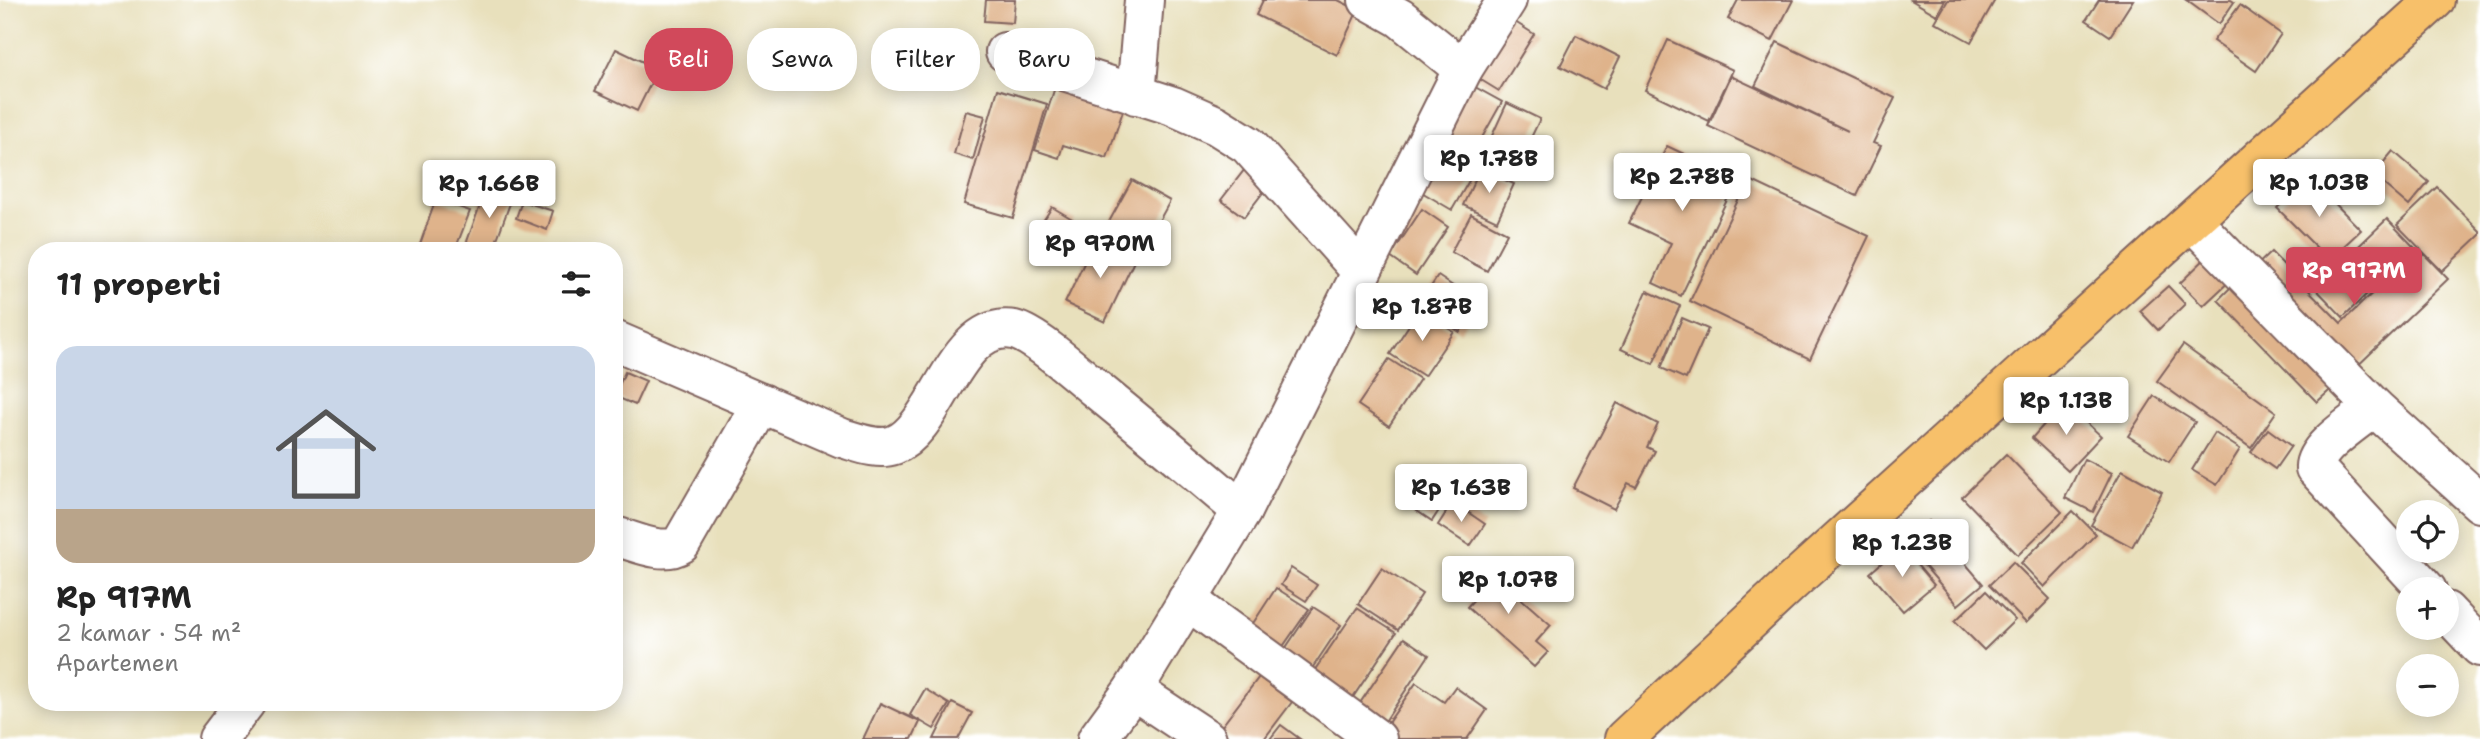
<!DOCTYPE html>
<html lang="id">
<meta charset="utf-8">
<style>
body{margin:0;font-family:"Shantell Sans",sans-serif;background:#f6f6f6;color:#222;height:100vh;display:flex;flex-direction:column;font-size:26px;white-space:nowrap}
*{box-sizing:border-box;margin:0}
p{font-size:23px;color:#767676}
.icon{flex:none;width:38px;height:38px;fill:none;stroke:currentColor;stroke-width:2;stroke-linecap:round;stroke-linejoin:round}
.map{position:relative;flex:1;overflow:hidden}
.details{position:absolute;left:28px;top:242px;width:595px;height:469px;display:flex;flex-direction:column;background:#fff;border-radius:28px;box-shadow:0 4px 18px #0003}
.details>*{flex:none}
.hud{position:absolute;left:644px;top:28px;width:665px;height:63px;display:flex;gap:14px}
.buttons{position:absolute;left:2396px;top:500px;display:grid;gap:14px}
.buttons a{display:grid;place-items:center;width:63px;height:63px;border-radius:50%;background:#fff;box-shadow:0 4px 18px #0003;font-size:35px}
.price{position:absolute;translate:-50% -60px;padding:0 16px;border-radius:7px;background:#fff;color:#222;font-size:23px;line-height:46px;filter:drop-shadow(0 2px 4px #0008)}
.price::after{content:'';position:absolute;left:50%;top:42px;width:21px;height:16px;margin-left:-10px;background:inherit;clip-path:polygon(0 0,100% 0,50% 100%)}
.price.selected{background:#d1495b;color:#fff}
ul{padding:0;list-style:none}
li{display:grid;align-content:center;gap:14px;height:371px;padding:0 28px}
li+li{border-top:2px solid #e0e0e0}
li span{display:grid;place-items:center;height:217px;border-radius:21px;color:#555}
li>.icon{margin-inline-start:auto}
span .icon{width:126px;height:126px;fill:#fffc;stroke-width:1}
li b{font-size:30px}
h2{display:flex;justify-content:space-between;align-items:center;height:84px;padding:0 28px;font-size:30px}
.tag{padding:0 24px;border-radius:28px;background:#fff;box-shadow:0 4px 18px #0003;font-size:24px;line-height:63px}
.tag.selected{background:#d1495b;color:#fff}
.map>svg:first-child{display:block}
</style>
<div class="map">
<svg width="2480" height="739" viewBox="0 0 2480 739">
<rect width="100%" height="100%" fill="#fff"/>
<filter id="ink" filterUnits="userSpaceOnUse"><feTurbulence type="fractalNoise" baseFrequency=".0143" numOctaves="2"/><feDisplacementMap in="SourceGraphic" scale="14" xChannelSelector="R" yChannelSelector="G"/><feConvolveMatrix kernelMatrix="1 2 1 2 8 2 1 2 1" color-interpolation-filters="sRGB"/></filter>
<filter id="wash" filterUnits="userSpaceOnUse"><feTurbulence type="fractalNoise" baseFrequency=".00686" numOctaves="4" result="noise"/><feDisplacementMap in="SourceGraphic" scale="28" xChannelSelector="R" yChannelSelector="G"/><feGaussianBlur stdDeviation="1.57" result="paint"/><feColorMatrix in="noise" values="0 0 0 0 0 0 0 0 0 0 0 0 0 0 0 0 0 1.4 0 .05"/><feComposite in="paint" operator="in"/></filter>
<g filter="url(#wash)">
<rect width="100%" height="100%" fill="#e8e0bc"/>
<g id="blocks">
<g fill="#dfb38b">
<polygon points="986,0 1015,0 1013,23 984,21"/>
<polygon points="1263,0 1338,0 1358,10 1337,55 1256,15"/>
<polygon points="1738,0 1793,0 1772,41 1728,19"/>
<polygon points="1911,0 1945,0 1937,15"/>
<polygon points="1948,0 1995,0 1971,42 1935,22"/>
<polygon points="2099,0 2133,0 2110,36 2086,20"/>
<polygon points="2186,0 2231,0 2234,2 2219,24"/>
<polygon points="2240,5 2281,34 2256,71 2213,41"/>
<polygon points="1504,15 1534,34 1499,91 1468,72"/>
<polygon points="1576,35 1620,57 1604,89 1560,66"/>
<polygon points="1668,40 1733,70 1709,121 1645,90"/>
<polygon points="1777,42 1895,98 1873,143 1881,146 1857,196 1708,126 1731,76 1848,131 1755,86"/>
<polygon points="616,49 658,69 637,111 595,91"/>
<polygon points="1466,82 1502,102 1465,168 1428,147"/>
<polygon points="1055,87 1124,108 1107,158 1063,145 1059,158 1035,150"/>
<polygon points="998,89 1047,104 1013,218 964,204"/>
<polygon points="1507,103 1540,119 1512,177 1480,162"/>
<polygon points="966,111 985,116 973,160 954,154"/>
<polygon points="1667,146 1737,179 1681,296 1653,283 1671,243 1629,223"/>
<polygon points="2393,151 2429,182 2409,206 2373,175"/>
<polygon points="1427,152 1470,179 1452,210 1408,184"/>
<polygon points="1245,169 1268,186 1244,217 1221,200"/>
<polygon points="1480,169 1514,184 1497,221 1463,205"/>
<polygon points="2309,177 2361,230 2329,260 2277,208"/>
<polygon points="1748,179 1869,236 1810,359 1690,301"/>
<polygon points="1132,180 1170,201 1143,250 1105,229"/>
<polygon points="487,186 513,195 493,250 474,250 465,247"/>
<polygon points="2437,187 2480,231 2480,235 2442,271 2397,225"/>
<polygon points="436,199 470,211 455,250 418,250"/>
<polygon points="522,201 553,211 547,230 516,218"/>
<polygon points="1052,207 1074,220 1063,240 1040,226"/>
<polygon points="1422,209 1448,227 1416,275 1390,257"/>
<polygon points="1471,214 1507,233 1487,271 1451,252"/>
<polygon points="2387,219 2415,248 2343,317 2315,288"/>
<polygon points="1096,238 1136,257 1105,322 1065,303"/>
<polygon points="2419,249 2448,279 2349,374 2250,272 2271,252 2341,323"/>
<polygon points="2211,253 2234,277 2203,306 2180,283"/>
<polygon points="1438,276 1478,303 1460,332 1419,305"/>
<polygon points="2239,279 2339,382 2317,402 2218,300"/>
<polygon points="2168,286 2185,304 2158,330 2140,311"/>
<polygon points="1647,291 1680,306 1653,364 1621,349"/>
<polygon points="1419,310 1454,332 1424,376 1390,354"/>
<polygon points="1682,318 1708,329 1686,379 1661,368"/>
<polygon points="2183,345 2276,412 2251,448 2157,381"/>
<polygon points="1389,359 1420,379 1389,426 1358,405"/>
<polygon points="625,372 646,381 635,405 614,396"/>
<polygon points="2154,396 2195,422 2169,462 2128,436"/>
<polygon points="2064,402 2101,436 2068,471 2032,438"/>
<polygon points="1617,403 1658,424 1647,447 1655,451 1636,487 1628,483 1614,509 1573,488"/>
<polygon points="2268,429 2291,446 2275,469 2251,452"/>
<polygon points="2215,433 2240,449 2217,485 2192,470"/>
<polygon points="2006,454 2062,512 2018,555 1962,497"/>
<polygon points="2084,459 2112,473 2093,512 2065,498"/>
<polygon points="2122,470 2162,492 2132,547 2091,525"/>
<polygon points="1419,476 1449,495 1432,521 1402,501"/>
<polygon points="1453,502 1485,524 1470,546 1438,525"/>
<polygon points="2073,511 2096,534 2044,587 2021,563"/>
<polygon points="1929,521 1983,584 1958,605 1904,542"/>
<polygon points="1901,546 1934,585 1903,611 1870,573"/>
<polygon points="2013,562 2050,599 2026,623 1989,585"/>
<polygon points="1484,566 1551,625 1536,642 1548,652 1534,667 1467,607 1477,596 1466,586"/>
<polygon points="1291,568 1317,585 1306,601 1281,585"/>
<polygon points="1382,568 1422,594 1398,630 1358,604"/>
<polygon points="1276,588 1309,609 1279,652 1248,631"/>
<polygon points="1986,591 2015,620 1984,650 1955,621"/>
<polygon points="1313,607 1341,625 1309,673 1281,655"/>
<polygon points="1357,608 1396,633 1349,703 1310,677"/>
<polygon points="1404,638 1429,655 1382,726 1356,709"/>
<polygon points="1259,677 1292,702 1264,739 1231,739 1219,730"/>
<polygon points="1416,683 1444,702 1455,687 1487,710 1467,739 1389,739 1381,733"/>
<polygon points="925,689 949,704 934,729 910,715"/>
<polygon points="880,703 920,722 912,739 863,739"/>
<polygon points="952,703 972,713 958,739 934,739"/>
<polygon points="1281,725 1300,739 1270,739"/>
</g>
</g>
</g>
<g filter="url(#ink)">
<use href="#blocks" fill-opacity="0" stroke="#81635e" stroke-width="2"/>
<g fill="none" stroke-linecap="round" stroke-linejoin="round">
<defs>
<g id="minor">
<polyline points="1368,0 1400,18 1463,69"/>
<polyline points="1005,52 1173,106 1216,125 1248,145 1361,271"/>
<polyline points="1136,95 1144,0"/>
<polyline points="2192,221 2374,407 2480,503"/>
<path d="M614 340 842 438C857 442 877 451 894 445 938 429 955 319 1014 330 1035 335 1078 374 1096 389 1145 429 1194 470 1242 511"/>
<path d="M2374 407C2359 420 2313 448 2315 468L2427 590"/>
<path d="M614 536C635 541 662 556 681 544L762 403"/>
<polyline points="1187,600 1377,739"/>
<polyline points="2446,611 2480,647"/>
<polyline points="1133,690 1207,739"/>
<polyline points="218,739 246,702"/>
<polyline points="1097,739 1133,690 1242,511 1463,69 1507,0"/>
</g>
<polyline id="highway" points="1624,739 1792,582 2435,0"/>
</defs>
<use href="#minor" stroke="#81635e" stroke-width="42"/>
<use href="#highway" stroke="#81635e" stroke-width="42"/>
<use href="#minor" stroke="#fff" stroke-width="38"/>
<use href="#highway" stroke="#f7c06b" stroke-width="38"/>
</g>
</g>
</svg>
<div class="buttons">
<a><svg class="icon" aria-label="locate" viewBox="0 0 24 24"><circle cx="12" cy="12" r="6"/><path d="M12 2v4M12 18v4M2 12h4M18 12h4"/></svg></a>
<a>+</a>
<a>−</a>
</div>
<b class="price" style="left:1489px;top:195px">Rp 1.78B</b>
<b class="price" style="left:1682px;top:213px">Rp 2.78B</b>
<b class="price" style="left:2319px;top:219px">Rp 1.03B</b>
<b class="price" style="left:489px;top:220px">Rp 1.66B</b>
<b class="price" style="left:1100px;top:280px">Rp 970M</b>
<b class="price selected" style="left:2354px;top:307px">Rp 917M</b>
<b class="price" style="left:1422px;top:343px">Rp 1.87B</b>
<b class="price" style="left:2066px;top:437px">Rp 1.13B</b>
<b class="price" style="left:1461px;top:524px">Rp 1.63B</b>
<b class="price" style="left:1902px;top:579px">Rp 1.23B</b>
<b class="price" style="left:1508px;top:616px">Rp 1.07B</b>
<div class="hud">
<a class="tag selected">Beli</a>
<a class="tag">Sewa</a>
<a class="tag">Filter</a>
<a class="tag">Baru</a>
</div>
<section class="details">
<h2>11 properti<svg class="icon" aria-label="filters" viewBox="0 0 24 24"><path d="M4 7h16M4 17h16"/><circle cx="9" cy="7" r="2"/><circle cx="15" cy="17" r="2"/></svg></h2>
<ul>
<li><span style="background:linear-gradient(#c9d6e8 75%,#b9a48a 0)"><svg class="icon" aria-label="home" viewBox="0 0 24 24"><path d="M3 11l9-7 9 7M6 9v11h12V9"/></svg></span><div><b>Rp 917M</b><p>2 kamar · 54 m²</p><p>Apartemen</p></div></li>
</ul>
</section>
</div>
